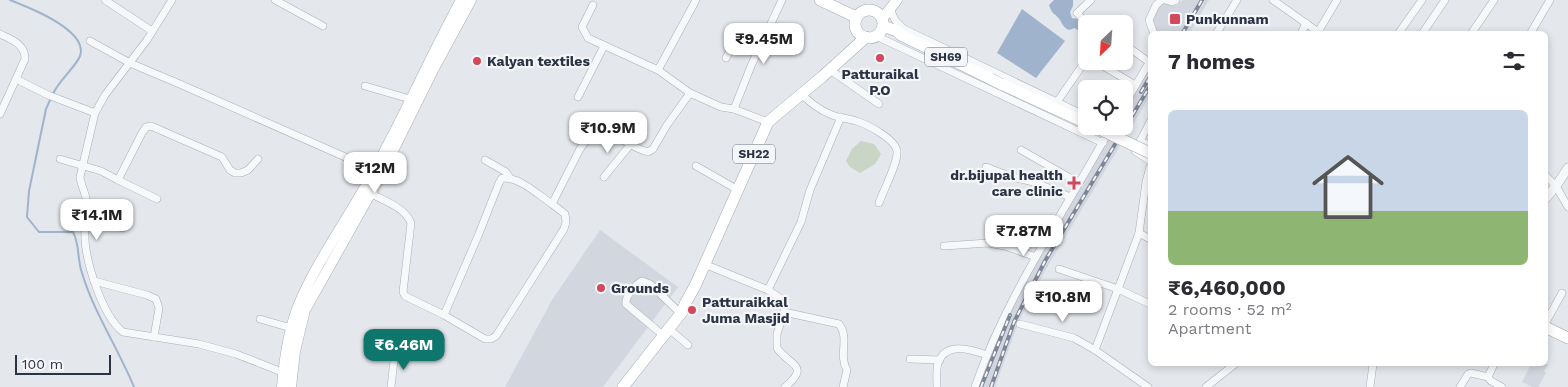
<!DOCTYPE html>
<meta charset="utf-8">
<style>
body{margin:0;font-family:"Work Sans",sans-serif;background:#f7f7f7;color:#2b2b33;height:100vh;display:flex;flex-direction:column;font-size:19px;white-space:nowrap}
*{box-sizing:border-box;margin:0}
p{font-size:16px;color:#7c7c81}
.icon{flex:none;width:28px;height:28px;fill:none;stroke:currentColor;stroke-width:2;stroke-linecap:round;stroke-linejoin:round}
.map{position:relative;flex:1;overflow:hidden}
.drawer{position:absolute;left:1148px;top:31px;width:400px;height:335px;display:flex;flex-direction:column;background:#fff;border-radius:8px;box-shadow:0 2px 8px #0003}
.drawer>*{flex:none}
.needle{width:32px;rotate:205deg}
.buttons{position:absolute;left:1078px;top:15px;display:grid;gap:10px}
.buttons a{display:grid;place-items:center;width:55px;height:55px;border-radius:8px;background:#fff;box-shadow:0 2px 8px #0003;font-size:25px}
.scale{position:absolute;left:15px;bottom:12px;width:96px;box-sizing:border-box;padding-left:5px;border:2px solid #2b3445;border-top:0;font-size:14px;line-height:18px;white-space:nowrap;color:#2b3445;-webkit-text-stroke:4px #f4f6f9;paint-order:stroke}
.price{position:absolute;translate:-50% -42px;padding:0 11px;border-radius:10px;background:#fff;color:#222;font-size:16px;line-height:32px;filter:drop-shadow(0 1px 2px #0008)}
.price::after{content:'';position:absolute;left:50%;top:30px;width:15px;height:11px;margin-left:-8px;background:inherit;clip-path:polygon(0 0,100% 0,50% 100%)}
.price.on{background:#0f766e;color:#fff}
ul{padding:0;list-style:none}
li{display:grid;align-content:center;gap:10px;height:265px;padding:0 20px}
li+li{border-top:1px solid #e1e1e2}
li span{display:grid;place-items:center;height:155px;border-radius:8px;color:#555}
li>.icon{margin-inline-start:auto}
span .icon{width:90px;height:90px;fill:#fffc;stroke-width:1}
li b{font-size:21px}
h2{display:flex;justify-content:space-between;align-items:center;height:60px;padding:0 20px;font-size:21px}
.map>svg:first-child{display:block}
</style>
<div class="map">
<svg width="1568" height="387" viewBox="0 0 1568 387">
<rect width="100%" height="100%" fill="#e4e7ec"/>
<g fill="#d2d6de">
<polygon points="1183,0 1209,0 1189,34 1159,34 1153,28 1151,19 1161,1 1177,5"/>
<polygon points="1150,60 1150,96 1046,269 1019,321 995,387 971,387 989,339 1018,286 1112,126 1124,126 1124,106"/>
<polygon points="600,230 678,287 603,387 505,387 552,300"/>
<polygon points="1545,363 1548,365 1544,371 1546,373 1538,387 1532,387 1522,382 1531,364"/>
</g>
<polygon fill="#c9d6c5" points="861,141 874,144 881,154 875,164 860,173 850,167 846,161 852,149"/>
<g fill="#9fb4cc">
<path d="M1054 0H1073V6L1070 12 1072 18 1078 19 1079 31 1075 28 1069 30C1063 27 1063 25 1060 20 1055 13 1052 15 1049 5Z"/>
<polygon points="1022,9 1065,41 1036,78 997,53"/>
</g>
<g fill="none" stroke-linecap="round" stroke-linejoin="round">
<g stroke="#9fb4cc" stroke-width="2">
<path d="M10 0C28 7 89 30 80 56 75 68 59 80 53 94"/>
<path d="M51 98 46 109 29 191 27 217 39 232H73C80 245 77 259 82 273 94 313 118 348 134 387"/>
</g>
<defs>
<g id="minor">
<polyline points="105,0 152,31"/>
<path d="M172 0 147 40 105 95 95 113 80 177C81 186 86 194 87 203 88 212 85 220 85 230 83 256 102 316 123 332L199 344 236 354 287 374"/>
<polyline points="275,0 323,26"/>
<polyline points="1165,0 1172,2 1176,0"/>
<polyline points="1273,0 1321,34"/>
<polyline points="593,5 582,27 588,38 658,70 690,93"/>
<polyline points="890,9 895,20 904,29 1086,116"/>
<polyline points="1087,24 1077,13 1091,0"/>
<polyline points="1318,32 1337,0"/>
<path d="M0 34C12 40 25 44 25 59L0 114"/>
<polyline points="1154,34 1149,20 1156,5 1162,0"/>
<polyline points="1216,34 1237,0"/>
<polyline points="1301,34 1306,23"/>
<polyline points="1398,34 1422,0"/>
<polyline points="1422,34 1445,0"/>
<polyline points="1471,34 1494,0"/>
<polyline points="1530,34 1550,0"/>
<polyline points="876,36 1103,143"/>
<polyline points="90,41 130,63 182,85 377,171"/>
<polyline points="1124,44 1149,62"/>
<polyline points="726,58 732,47 732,42 729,39"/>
<polyline points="1095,61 1135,85"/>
<polyline points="658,70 696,0"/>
<polyline points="830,70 879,104"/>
<polyline points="16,79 48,95 95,113"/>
<polyline points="365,86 410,99"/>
<path d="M801 94C810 102 819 110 830 114 837 118 848 118 856 121 867 124 897 140 897 152 898 163 883 191 879 203"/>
<polyline points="578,97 604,46"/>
<polyline points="1057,102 1086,60"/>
<polyline points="1124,105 1150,61"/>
<polyline points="768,122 734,109 751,66 782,0"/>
<polyline points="1150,122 1135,151 1150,161"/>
<polyline points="1140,141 1150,145"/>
<polyline points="1021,150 1079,183"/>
<polyline points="60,159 101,171 118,180 142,133 146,127 151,126 222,157 230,170 235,173 241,173 248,170 258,159"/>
<polyline points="485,160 506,172 510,178"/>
<polyline points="696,166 738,190"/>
<polyline points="986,167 1012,177 1034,182 1070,197"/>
<polyline points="1150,167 1146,182 1139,233 1150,239"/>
<polyline points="1545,175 1556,186 1568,207"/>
<polyline points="604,177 630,145"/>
<polyline points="118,180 157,199"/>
<path d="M370 193C384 201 405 207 411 223L403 292 405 296 444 315 478 236 499 183 502 178C520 177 537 194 552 204L580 149 595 129C615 130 629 148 648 152L653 149 667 125 690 93 721 107 734 109"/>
<polyline points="88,215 122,228"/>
<polyline points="944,246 988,243 1005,246 1036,257"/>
<path d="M704 264 768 290 780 298 784 304V312L839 324C850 338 838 355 847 370L843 387"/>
<polyline points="1059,269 1118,289 1139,233"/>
<polyline points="94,281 147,295 156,299 159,308 154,337"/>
<polyline points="768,290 801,222 810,190 841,117"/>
<path d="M784 312 777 334V348C788 365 812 365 785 387"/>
<polyline points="444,315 485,339 491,339 496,336 564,229 566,222 565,214 552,204"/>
<polyline points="260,319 291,328"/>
<polyline points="1020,324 1074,338 1095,350"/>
<polyline points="1545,324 1562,293"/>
<polyline points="669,329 688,345"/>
<path d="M658 331 626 304C625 296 635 285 642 281L650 284 676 309"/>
<polyline points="910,359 940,360"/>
<polyline points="1494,364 1488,377 1491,381 1502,387"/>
<polyline points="391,387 395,352"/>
<path d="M937 387C937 379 936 370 938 363 946 341 972 350 987 355"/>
<path d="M975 387C1007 294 1064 213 1111 127"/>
<polyline points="1148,387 1095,350 1118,289 1150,304"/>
<polyline points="1206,387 1235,364"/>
<polyline points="1370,387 1373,364"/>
<polyline points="1460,387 1468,374 1471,373 1488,377"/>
</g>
<polyline id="tertiary" points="1545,199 1556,186 1568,168"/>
<g id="secondary">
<polyline points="882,19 897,0"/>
<path d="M282 387C284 361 288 334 297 309 316 261 351 215 375 169 405 114 431 56 461 0"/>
<polyline points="291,387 295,351 305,310 382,173 434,68 471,0"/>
</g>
<g id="primary">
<polyline points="820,0 856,17"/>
<circle cx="869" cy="24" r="14"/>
<polyline points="883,26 897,31 901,35 991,79"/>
<polyline points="1001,84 1086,123"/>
<polyline points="1545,327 1568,338"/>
<polyline points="623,387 682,312 685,304 695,286 768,122 823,76 866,37"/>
</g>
</defs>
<use href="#minor" stroke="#a9aeb7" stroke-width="8"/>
<use href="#tertiary" stroke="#a9aeb7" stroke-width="10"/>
<use href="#secondary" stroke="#a9aeb7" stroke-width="11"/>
<use href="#primary" stroke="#a3abb8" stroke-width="12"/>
<use href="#minor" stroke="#f7f8fa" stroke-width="7"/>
<use href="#tertiary" stroke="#f7f8fa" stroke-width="9"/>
<use href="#secondary" stroke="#fff" stroke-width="10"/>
<use href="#primary" stroke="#fff" stroke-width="11"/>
<defs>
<g id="rail">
<polyline points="1182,34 1202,0"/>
<polyline points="1141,92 1150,77"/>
<polyline points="981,387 1010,315"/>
<polyline points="991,387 1014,322 1045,261 1150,86"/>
</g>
</defs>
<use href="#rail" stroke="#7d8696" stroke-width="4"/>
<use href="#rail" stroke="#f4f6f9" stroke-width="2" stroke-dasharray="5.5" stroke-linecap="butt"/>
<defs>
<g id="primary-bridge">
<polyline points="991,79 1001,84"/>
<polyline points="1093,126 1150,153"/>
</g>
</defs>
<use href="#primary-bridge" stroke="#a3abb8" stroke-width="12" stroke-linecap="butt"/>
<use href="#primary-bridge" stroke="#fff" stroke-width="11"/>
</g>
<g fill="#d1495b" stroke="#f4f6f9" stroke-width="2">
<rect x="1169" y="13" width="12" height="12" rx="2.5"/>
<circle cx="880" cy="58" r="5"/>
<circle cx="477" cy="61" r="5"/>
<path d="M1071.5 175.5h5v5h5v5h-5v5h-5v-5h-5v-5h5z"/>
<circle cx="601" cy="288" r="5"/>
<circle cx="692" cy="310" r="5"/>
</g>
<g text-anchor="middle" stroke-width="4.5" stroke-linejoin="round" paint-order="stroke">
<g fill="#f4f6f9" stroke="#676e7b" stroke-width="1">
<rect x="925" y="47.5" width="42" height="19" rx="4"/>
<rect x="733" y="144.5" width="42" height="19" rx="4"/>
</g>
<g font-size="12" font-weight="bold" fill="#2b3445">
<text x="946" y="61">SH69</text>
<text x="754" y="158">SH22</text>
</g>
<g font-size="14" font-weight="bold" fill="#2b3445" stroke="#f4f6f9" text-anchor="start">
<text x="1186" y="24">Punkunnam</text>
<text x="487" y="66">Kalyan textiles</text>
<text x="880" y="79" text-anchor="middle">Patturaikal<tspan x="880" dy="16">P.O</tspan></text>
<text x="1063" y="180" text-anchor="end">dr.bijupal health<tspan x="1063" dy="16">care clinic</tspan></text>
<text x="611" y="293">Grounds</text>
<text x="702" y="307">Patturaikkal<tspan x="702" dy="16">Juma Masjid</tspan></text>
</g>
</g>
</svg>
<div class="buttons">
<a><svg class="needle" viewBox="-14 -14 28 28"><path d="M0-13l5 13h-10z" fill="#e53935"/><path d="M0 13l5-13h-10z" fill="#7c7c81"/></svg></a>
<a><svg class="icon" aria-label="locate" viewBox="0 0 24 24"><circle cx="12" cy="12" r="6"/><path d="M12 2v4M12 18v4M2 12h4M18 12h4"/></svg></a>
</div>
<div class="scale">100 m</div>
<b class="price" style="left:764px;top:65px">₹9.45M</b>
<b class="price" style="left:608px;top:154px">₹10.9M</b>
<b class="price" style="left:375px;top:194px">₹12M</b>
<b class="price" style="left:97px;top:241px">₹14.1M</b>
<b class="price" style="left:1024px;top:257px">₹7.87M</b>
<b class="price" style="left:1063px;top:323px">₹10.8M</b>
<b class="price on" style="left:404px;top:371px">₹6.46M</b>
<section class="drawer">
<h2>7 homes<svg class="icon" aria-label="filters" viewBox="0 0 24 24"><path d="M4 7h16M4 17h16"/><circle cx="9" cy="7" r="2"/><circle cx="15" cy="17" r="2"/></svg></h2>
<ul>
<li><span style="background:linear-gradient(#c9d6e8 65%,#8fb573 0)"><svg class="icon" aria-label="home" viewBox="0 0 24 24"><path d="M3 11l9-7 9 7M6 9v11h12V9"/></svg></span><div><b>₹6,460,000</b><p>2 rooms · 52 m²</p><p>Apartment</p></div></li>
</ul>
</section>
</div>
